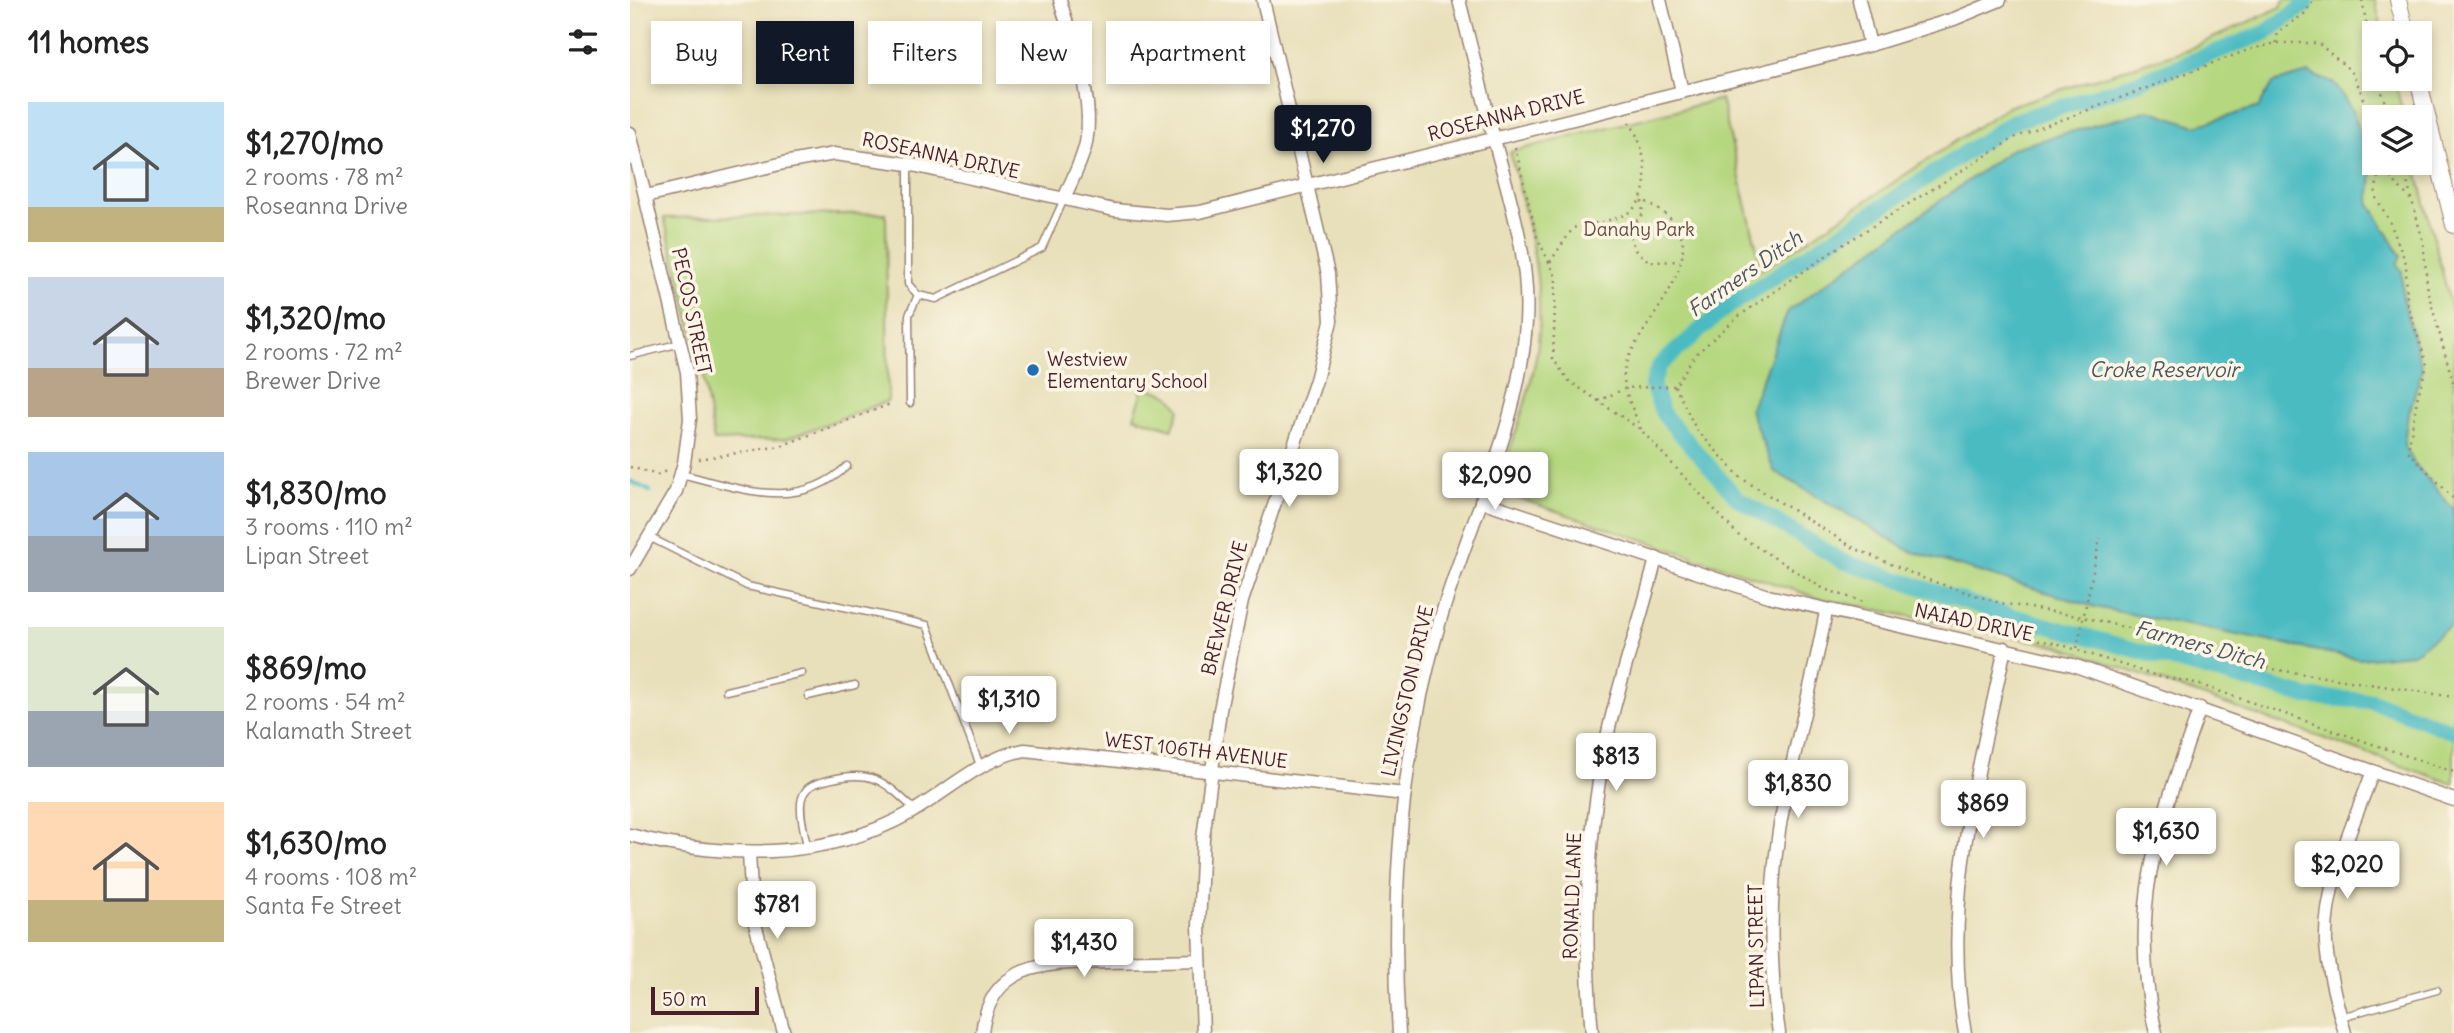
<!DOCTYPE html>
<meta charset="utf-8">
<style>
body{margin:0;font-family:Delius,sans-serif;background:#f6f6f6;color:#222;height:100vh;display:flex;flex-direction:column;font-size:26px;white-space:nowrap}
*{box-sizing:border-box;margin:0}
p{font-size:23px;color:#767676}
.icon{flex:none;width:38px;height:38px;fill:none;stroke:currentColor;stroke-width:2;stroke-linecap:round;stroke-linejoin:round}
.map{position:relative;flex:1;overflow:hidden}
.side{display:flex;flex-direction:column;background:#fff;width:630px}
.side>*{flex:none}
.top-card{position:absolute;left:21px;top:21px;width:665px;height:63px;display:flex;gap:14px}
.buttons{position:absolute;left:1732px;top:21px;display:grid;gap:14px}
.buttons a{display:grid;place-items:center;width:70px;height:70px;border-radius:0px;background:#fff;box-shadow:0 4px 10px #0003;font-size:35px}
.scale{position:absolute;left:21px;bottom:18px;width:108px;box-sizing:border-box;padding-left:7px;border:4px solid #4a1f2b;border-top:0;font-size:19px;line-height:24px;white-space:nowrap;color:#4a1f2b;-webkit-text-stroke:5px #fcf5e5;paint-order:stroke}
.price{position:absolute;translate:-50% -60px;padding:0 16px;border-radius:7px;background:#fff;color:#222;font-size:23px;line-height:46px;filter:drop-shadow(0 2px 4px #0008)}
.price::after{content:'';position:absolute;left:50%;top:42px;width:21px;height:16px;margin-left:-10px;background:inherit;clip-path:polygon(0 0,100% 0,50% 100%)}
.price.current{background:#111827;color:#fff}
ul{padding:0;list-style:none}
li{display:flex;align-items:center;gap:21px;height:175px;padding:0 28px}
li span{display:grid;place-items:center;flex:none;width:196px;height:140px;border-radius:0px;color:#555}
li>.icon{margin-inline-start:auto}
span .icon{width:84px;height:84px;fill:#fffc;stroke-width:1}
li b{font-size:30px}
h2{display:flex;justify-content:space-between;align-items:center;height:84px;padding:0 28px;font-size:30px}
.pill{padding:0 24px;border-radius:0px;background:#fff;box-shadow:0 4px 10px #0003;font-size:24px;line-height:63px}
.pill.current{background:#111827;color:#fff}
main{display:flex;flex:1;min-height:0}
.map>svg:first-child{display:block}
</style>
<main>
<section class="side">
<h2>11 homes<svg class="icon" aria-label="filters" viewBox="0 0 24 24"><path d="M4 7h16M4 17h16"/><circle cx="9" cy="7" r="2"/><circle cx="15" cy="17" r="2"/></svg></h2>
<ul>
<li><span style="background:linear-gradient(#bfe0f5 75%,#c2b280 0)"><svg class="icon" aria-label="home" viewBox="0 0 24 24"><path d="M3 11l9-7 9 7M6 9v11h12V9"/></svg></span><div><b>$1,270/mo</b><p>2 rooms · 78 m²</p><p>Roseanna Drive</p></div></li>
<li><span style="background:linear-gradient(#c9d6e8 65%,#b9a48a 0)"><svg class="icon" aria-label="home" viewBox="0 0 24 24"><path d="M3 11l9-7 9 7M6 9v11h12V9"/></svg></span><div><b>$1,320/mo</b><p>2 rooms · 72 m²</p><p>Brewer Drive</p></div></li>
<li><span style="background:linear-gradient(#a9c7e8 60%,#9aa5b1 0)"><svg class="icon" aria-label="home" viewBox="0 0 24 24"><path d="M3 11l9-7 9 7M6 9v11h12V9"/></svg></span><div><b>$1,830/mo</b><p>3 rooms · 110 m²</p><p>Lipan Street</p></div></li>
<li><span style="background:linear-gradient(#dfe7d0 60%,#9aa5b1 0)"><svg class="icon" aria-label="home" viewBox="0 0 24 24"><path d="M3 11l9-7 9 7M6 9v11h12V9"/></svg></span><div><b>$869/mo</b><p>2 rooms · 54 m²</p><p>Kalamath Street</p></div></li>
<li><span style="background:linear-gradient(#ffd9b3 70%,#c2b280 0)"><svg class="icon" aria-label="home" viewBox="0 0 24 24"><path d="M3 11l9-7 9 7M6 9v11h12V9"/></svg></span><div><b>$1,630/mo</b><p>4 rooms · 108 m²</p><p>Santa Fe Street</p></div></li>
</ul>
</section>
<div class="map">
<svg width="1824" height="1033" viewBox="0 0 1824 1033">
<rect width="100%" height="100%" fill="#fcf5e5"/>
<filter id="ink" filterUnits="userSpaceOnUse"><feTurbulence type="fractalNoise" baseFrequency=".0143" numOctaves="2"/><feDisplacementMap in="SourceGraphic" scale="14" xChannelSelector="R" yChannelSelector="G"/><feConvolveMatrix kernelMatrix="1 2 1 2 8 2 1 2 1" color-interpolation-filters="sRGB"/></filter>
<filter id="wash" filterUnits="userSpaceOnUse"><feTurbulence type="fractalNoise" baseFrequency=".00686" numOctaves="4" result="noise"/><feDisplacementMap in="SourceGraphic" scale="28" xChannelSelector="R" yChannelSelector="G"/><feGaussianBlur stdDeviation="1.57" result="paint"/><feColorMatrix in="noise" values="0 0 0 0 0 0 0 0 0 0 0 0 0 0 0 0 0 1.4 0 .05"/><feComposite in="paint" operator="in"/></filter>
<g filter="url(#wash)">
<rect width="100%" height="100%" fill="#e8e0ba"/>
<g fill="#b5d77f" stroke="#807b55" stroke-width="2">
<path d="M1654 0H1745L1753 33H1745V79H1764L1774 117H1745V163H1785L1824 319V784L1429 646 1188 598 866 491C880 449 896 406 905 363 919 295 897 217 880 152L1091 99 1132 270 1377 107 1561 48 1651 7Z"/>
<polygon points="256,213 258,401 156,439 84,441 73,372 34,218"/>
<polygon points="515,387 539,395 550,409 542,429 504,417 512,394 510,389"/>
</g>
<polygon fill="#4cbbc2" stroke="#4b6d76" stroke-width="2" points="1678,73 1705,84 1724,114 1742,175 1739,202 1771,256 1767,264 1772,271 1773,300 1792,369 1777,420 1774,445 1784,463 1824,510 1824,623 1782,654 1729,659 1465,607 1280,551 1144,471 1120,410 1158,311 1383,148 1519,110 1566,126 1629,107 1643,83"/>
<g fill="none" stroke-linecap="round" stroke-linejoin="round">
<polyline stroke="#4cbbc2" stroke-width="4.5" points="0,481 20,491"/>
<polyline stroke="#4cbbc2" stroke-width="16" points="1676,0 1675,5 1635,33 1489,89 1384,121 1093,310 1029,366 1022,385 1033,414 1107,498 1212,561 1364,611 1678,697 1742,701 1824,732"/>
</g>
</g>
<g filter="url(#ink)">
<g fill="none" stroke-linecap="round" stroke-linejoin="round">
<defs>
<g id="service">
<polyline points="278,164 278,284 288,295 306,299 412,248 434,199"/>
<polyline points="0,356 51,343"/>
<polyline points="280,403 279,315 288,295"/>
<path d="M51 474C110 488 167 513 217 466"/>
<polyline points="21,538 117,586 297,625 351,768"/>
<polyline points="96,691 172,673"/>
<polyline points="178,696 225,685"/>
<path d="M177 847C175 833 168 811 172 798 176 785 186 783 198 780 242 769 253 780 285 810"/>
<polyline points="1711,1017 1807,990"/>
</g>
<g id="minor">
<path d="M430 0C442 44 465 97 456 143 452 162 441 181 434 199"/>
<polyline points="1030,0 1052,91"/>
<polyline points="1229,0 1240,45"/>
<polyline points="0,133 57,372 60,419 54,463 46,491 0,569"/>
<polyline points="16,196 154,163 204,154 278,164 484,210 537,215 570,212 1240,45 1324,19 1370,0"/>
<polyline points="851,501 1138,596 1443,665 1824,800"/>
<path d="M0 835C91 859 195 861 280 813 317 792 352 757 395 750L774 794"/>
<polyline points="119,852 122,912 154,1033"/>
<path d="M352 1033C360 960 420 963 477 962 508 961 539 961 570 960"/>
<polyline points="573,1033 569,926 573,838 590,710 612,601 686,380 701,321 698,274 633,0"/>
<path d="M769 1033C760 893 771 752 811 617 840 520 890 424 896 322 900 258 880 200 864 139 852 93 841 46 829 0"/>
<path d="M962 1033C953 934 957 834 977 737 990 676 1012 618 1026 558"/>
<path d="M1149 1033C1139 966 1139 898 1149 831 1161 757 1183 685 1196 611"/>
<path d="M1335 1033C1311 903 1348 775 1375 648"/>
<path d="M1526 1033C1496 907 1529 825 1570 708"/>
<path d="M1715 1033C1707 1004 1698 973 1696 943 1694 884 1723 826 1743 771"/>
</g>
<g id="secondary">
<polyline points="1768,0 1776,33"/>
<polyline points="1788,79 1824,225"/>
</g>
</defs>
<use href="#service" stroke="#998072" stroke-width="9"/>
<use href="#minor" stroke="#998072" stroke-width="15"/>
<use href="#secondary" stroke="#998072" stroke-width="18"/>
<g stroke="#998072" stroke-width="2.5" stroke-dasharray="2 5" stroke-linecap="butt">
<polyline points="1732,0 1745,68"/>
<polyline points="1646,43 1648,32 1674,14 1684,0"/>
<polyline points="1748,79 1759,117"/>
<polyline points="885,147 907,237 926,277 923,359 939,381 1011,430 1108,535 1194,589 1237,603"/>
<polyline points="1750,163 1745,196 1759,220 1776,263 1777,303 1797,365 1787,399 1778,451 1824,499"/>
<polyline points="1772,163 1793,242 1798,292 1824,386"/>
<polyline points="1751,167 1782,201"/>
<polyline points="1012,201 1013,214 998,230 1005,250 1020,262 1050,261"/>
<path d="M920 262 943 228C960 223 989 221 1002 210 1025 191 1014 138 997 120"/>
<polyline points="1045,386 1066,429 1111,478 1224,548 1295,579 1370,603 1453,617 1555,642 1629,667 1824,697"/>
<polyline points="968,401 996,388 1045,386 1065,355 1109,316 1206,249 1386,137 1618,50 1646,43 1688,43 1721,71 1730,89 1745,143"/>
<path d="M1011 429C1004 411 990 387 995 367 1004 331 1075 267 1046 225 1039 214 1022 206 1012 199"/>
<polyline points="69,459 151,446 263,403"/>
<polyline points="0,467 28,475 36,471"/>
<polyline points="1305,619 1429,644 1520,674 1565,683 1824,772"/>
<polyline points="1447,648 1470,538"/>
</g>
<use href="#service" stroke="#fff" stroke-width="6"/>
<use href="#minor" stroke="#fff" stroke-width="12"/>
<use href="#secondary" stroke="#fff" stroke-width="16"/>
</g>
</g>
<circle fill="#1f6fb2" stroke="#fcf5e5" stroke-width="2.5" cx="403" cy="370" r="7"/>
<g text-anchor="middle" stroke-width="7" stroke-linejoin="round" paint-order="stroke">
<g font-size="19" fill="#4a1f2b" stroke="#fcf5e5">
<text transform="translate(876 115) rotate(-14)" y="7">ROSEANNA DRIVE</text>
<text transform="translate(311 155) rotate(12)" y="7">ROSEANNA DRIVE</text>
<text transform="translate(62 311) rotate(78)" y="7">PECOS STREET</text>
<text transform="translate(594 608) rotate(-76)" y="7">BREWER DRIVE</text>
<text transform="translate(1344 622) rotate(12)" y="7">NAIAD DRIVE</text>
<text transform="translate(777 691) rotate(-77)" y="7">LIVINGSTON DRIVE</text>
<text transform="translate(566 750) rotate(7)" y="7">WEST 106TH AVENUE</text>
<text transform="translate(942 896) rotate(-88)" y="7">RONALD LANE</text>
<text transform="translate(1126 946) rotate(-91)" y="7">LIPAN STREET</text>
</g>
<g font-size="19" fill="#654d40" stroke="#fcf5e5">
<text x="1009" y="236">Danahy Park</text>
</g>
<g font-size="19" fill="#4a1f2b" stroke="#fcf5e5" text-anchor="start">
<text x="417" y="366">Westview<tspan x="417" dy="22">Elementary School</tspan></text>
</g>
<g font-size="21" font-style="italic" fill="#4b5660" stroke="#fcf5e5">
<text transform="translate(1115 274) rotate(-35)" y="7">Farmers Ditch</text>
<text x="1534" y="377">Croke Reservoir</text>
<text transform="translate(1570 645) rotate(15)" y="7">Farmers Ditch</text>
</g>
</g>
</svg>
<div class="buttons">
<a><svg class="icon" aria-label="locate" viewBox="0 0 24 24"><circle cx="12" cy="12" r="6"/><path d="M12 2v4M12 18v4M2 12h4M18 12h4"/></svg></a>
<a><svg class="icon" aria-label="layers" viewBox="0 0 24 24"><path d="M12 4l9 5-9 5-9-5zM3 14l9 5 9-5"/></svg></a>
</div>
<div class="scale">50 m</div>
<b class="price current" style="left:693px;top:165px">$1,270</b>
<b class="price" style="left:659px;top:509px">$1,320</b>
<b class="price" style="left:865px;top:512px">$2,090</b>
<b class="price" style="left:379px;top:736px">$1,310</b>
<b class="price" style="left:986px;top:793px">$813</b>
<b class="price" style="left:1168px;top:820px">$1,830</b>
<b class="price" style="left:1353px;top:840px">$869</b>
<b class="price" style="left:1536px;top:868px">$1,630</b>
<b class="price" style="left:1717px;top:901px">$2,020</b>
<b class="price" style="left:147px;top:941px">$781</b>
<b class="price" style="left:454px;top:979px">$1,430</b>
<div class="top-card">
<a class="pill">Buy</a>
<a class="pill current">Rent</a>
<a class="pill">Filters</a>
<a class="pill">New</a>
<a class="pill">Apartment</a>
</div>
</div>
</main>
